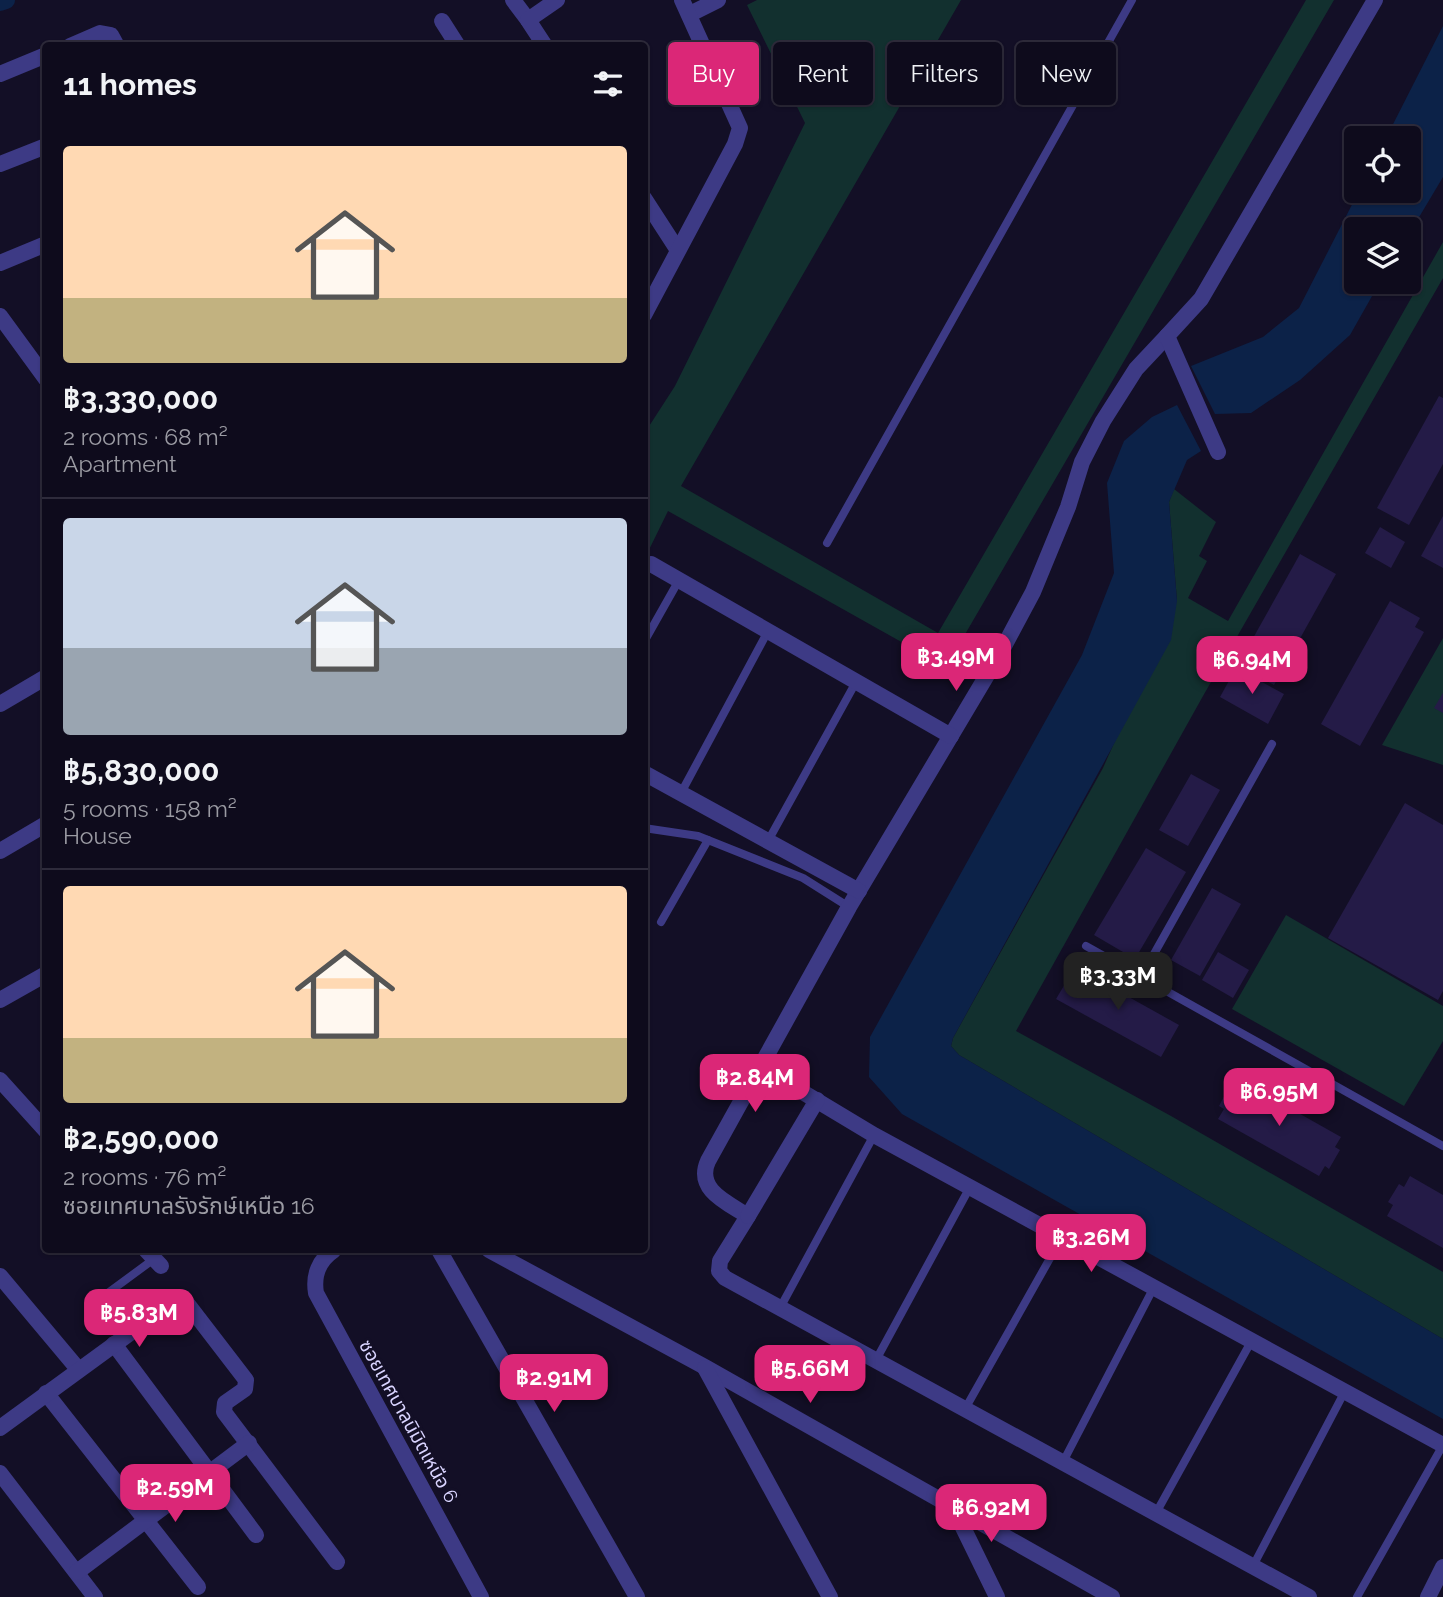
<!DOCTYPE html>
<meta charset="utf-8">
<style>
body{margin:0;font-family:Raleway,"Noto Sans Thai",sans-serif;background:#1c1929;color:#f1f3f6;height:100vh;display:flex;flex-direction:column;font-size:26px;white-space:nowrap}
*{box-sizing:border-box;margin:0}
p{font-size:23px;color:#9b9ba3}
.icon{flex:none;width:38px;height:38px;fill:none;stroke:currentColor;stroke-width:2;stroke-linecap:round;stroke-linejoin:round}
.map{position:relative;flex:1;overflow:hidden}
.side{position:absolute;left:42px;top:42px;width:606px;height:1211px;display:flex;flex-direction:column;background:#0e0b1c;border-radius:7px;box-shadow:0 2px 5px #0004,0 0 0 2px #2e2b3b}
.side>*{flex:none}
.hud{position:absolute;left:668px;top:42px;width:665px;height:63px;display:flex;gap:14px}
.controls{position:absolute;left:1344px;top:126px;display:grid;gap:14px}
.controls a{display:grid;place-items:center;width:77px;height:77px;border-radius:7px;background:#0e0b1c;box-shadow:0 2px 5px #0004,0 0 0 2px #2e2b3b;font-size:35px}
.price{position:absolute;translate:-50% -60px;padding:0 16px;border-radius:14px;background:#db2777;color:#fff;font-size:23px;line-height:46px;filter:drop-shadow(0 2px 4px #0008)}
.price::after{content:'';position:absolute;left:50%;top:42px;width:21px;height:16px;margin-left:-10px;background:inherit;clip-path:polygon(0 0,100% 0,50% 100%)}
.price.active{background:#222;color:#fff}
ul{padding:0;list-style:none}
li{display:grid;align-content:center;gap:14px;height:371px;padding:0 21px}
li+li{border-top:2px solid #2e2b3b}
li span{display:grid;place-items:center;height:217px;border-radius:7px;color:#555}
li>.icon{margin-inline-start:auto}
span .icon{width:126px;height:126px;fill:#fffc;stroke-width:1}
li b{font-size:30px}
h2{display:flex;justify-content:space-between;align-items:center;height:84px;padding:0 21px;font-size:30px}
.pill{padding:0 24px;border-radius:7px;background:#0e0b1c;box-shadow:0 2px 5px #0004,0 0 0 2px #2e2b3b;font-size:24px;line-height:63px}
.pill.active{background:#db2777;color:#fff}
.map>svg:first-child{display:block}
</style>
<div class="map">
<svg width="1443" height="1597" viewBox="0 0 1443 1597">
<rect width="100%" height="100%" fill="#130f26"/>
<g fill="#12302f">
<polygon points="757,0 961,0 681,486 938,633 1306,0 1334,0 946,667 668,511 644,560 644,434 675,386 805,123 747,5"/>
<polygon points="1443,242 1443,278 1203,696 1016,1031 1171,1116 1443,1272 1443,1339 959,1055 951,1046 953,1038 1103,768 1177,601 1169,502 1174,489 1216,522 1199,556 1207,561 1188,598 1228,621"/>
<polygon points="1443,638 1443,765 1382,745"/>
<polygon points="1286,915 1443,1006 1443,1041 1404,1106 1232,1009"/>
</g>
<g fill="#0c2248">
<polygon points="1443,26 1443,177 1409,234 1409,229 1356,229 1356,282 1380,282 1350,335 1300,380 1251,413 1215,414 1191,366 1263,337 1299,308 1359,191 1409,191 1409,138 1386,138"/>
<polygon points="1177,405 1201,451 1187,460 1169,502 1177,601 1171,640 953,1038 951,1046 959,1055 1443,1339 1443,1419 902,1114 869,1077 870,1037 1082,655 1114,573 1107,483 1124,441 1152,417"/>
</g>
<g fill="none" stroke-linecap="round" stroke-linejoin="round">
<polyline stroke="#0c2248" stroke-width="18" points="0,2 6,0"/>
</g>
<g fill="#241b47">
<polygon points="1439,396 1443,398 1443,464 1409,525 1377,508"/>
<polygon points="1443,516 1443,568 1421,556"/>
<polygon points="1380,527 1405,542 1391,568 1365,553"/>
<polygon points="1300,554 1336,574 1274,685 1238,665"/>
<polygon points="1390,601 1420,618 1415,627 1424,632 1360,746 1321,724"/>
<polygon points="1236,668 1284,694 1268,724 1220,697"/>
<polygon points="1443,693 1443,713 1434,708"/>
<polygon points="1191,774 1220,790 1188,846 1159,830"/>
<polygon points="1405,803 1443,825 1443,991 1438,1000 1328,938"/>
<polygon points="1146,848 1186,872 1135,959 1094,935"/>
<polygon points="1212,888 1241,904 1200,976 1171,960"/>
<polygon points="1218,952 1249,970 1233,998 1202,980"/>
<polygon points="1075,967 1179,1025 1161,1057 1056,999"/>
<polygon points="1240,1080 1341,1137 1335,1147 1340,1150 1329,1169 1325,1166 1319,1176 1218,1119 1224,1109 1219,1106 1229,1087 1234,1090"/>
<polygon points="1410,1176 1443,1195 1443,1248 1387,1216 1393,1205 1388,1202 1399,1184 1404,1187"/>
</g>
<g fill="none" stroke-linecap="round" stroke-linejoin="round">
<g stroke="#3d3a85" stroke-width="8">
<polyline points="827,543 1132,0"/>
<polyline points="644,642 679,580"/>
<polyline points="681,793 768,631"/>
<polyline points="644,828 698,836 803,878 849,907"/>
<polyline points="768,841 856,682"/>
<polyline points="661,922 708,840"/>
<polyline points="1086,946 1443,1146"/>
<polyline points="1141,977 1272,744"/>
<polyline points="101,1298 154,1259"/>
<polyline points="780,1308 874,1135"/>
<polyline points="876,1360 970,1187"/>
<polyline points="965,1409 1062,1237"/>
<polyline points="1063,1462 1154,1287"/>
<polyline points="1156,1513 1252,1340"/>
<polyline points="1253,1566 1345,1391"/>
<polyline points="1357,1597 1443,1445"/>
</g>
<g stroke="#3d3a85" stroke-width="16">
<polyline points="513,0 528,20"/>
<polyline points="690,14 718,0"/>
<polyline points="442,21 458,46"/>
<polyline points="70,46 100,33 111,35 117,46"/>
<polyline points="545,46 528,20 557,0"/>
<polyline points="0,74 46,55"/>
<polyline points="0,164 46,146"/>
<polyline points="644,198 677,249"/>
<polyline points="0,263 46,244"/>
<polyline points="644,315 735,144 740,128 682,0"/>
<polyline points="0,316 46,379"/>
<path d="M1167 336 1136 369 1103 421 1082 462 1068 507 1033 592 1002 650 849 907 708 1161C695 1190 728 1203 748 1216L720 1261 719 1271 725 1278 1309 1597"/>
<polyline points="1218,452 1167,336 1201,299 1375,0"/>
<polyline points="651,564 951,736"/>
<polyline points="0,704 46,677"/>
<polyline points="644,773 859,891"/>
<polyline points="0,851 46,824"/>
<polyline points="0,1000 46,974"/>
<polyline points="761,1067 874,1135 1443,1445"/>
<polyline points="0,1080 46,1131"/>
<polyline points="748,1216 817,1100"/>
<polyline points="146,1250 161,1266"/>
<path d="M334 1250C319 1260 313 1275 316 1293L481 1597"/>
<polyline points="439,1250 637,1597"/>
<polyline points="489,1250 705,1367 1112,1597"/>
<polyline points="0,1276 78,1369"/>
<polyline points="114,1344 256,1535"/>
<polyline points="705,1368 830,1597"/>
<polyline points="46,1393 198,1587"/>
<polyline points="0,1428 178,1298 183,1298 246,1380 245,1389 225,1403 224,1412 337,1562"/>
<polyline points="0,1473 95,1597"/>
<polyline points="953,1507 997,1597"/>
<polyline points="77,1572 249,1443"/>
<polyline points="1428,1597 1443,1567"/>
</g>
</g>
<g text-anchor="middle" stroke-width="6" stroke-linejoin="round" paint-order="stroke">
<g font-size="19" fill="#d9d4ff" stroke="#130f26">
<text transform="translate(409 1421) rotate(61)" y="7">ซอยเทศบาลนิมิตเหนือ 6</text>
</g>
</g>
</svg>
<div class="controls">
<a><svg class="icon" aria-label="locate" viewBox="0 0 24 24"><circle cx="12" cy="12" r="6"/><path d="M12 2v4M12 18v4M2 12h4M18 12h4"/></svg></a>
<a><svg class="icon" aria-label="layers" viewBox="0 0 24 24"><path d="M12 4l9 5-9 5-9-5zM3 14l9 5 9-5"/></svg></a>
</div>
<b class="price" style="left:956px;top:693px">฿3.49M</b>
<b class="price" style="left:1252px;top:696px">฿6.94M</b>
<b class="price active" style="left:1118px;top:1012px">฿3.33M</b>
<b class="price" style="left:755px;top:1114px">฿2.84M</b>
<b class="price" style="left:1279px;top:1128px">฿6.95M</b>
<b class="price" style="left:1091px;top:1274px">฿3.26M</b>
<b class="price" style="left:139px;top:1349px">฿5.83M</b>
<b class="price" style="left:810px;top:1405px">฿5.66M</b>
<b class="price" style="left:554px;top:1414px">฿2.91M</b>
<b class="price" style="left:175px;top:1524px">฿2.59M</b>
<b class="price" style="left:991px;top:1544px">฿6.92M</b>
<div class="hud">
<a class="pill active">Buy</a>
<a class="pill">Rent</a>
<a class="pill">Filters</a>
<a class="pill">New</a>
</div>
<section class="side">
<h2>11 homes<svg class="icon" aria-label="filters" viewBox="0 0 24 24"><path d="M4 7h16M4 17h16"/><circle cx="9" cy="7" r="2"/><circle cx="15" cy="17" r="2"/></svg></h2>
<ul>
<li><span style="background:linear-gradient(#ffd9b3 70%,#c2b280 0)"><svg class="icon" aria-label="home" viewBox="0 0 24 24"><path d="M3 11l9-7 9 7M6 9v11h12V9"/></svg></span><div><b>฿3,330,000</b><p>2 rooms · 68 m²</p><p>Apartment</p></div></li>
<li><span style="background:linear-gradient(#c9d6e8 60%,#9aa5b1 0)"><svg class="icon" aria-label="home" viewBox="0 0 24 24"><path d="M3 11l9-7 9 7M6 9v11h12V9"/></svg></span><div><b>฿5,830,000</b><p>5 rooms · 158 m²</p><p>House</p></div></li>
<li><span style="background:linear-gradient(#ffd9b3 70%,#c2b280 0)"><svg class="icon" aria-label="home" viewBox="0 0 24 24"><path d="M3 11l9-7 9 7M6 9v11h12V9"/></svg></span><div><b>฿2,590,000</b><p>2 rooms · 76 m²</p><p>ซอยเทศบาลรังรักษ์เหนือ 16</p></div></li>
</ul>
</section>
</div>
